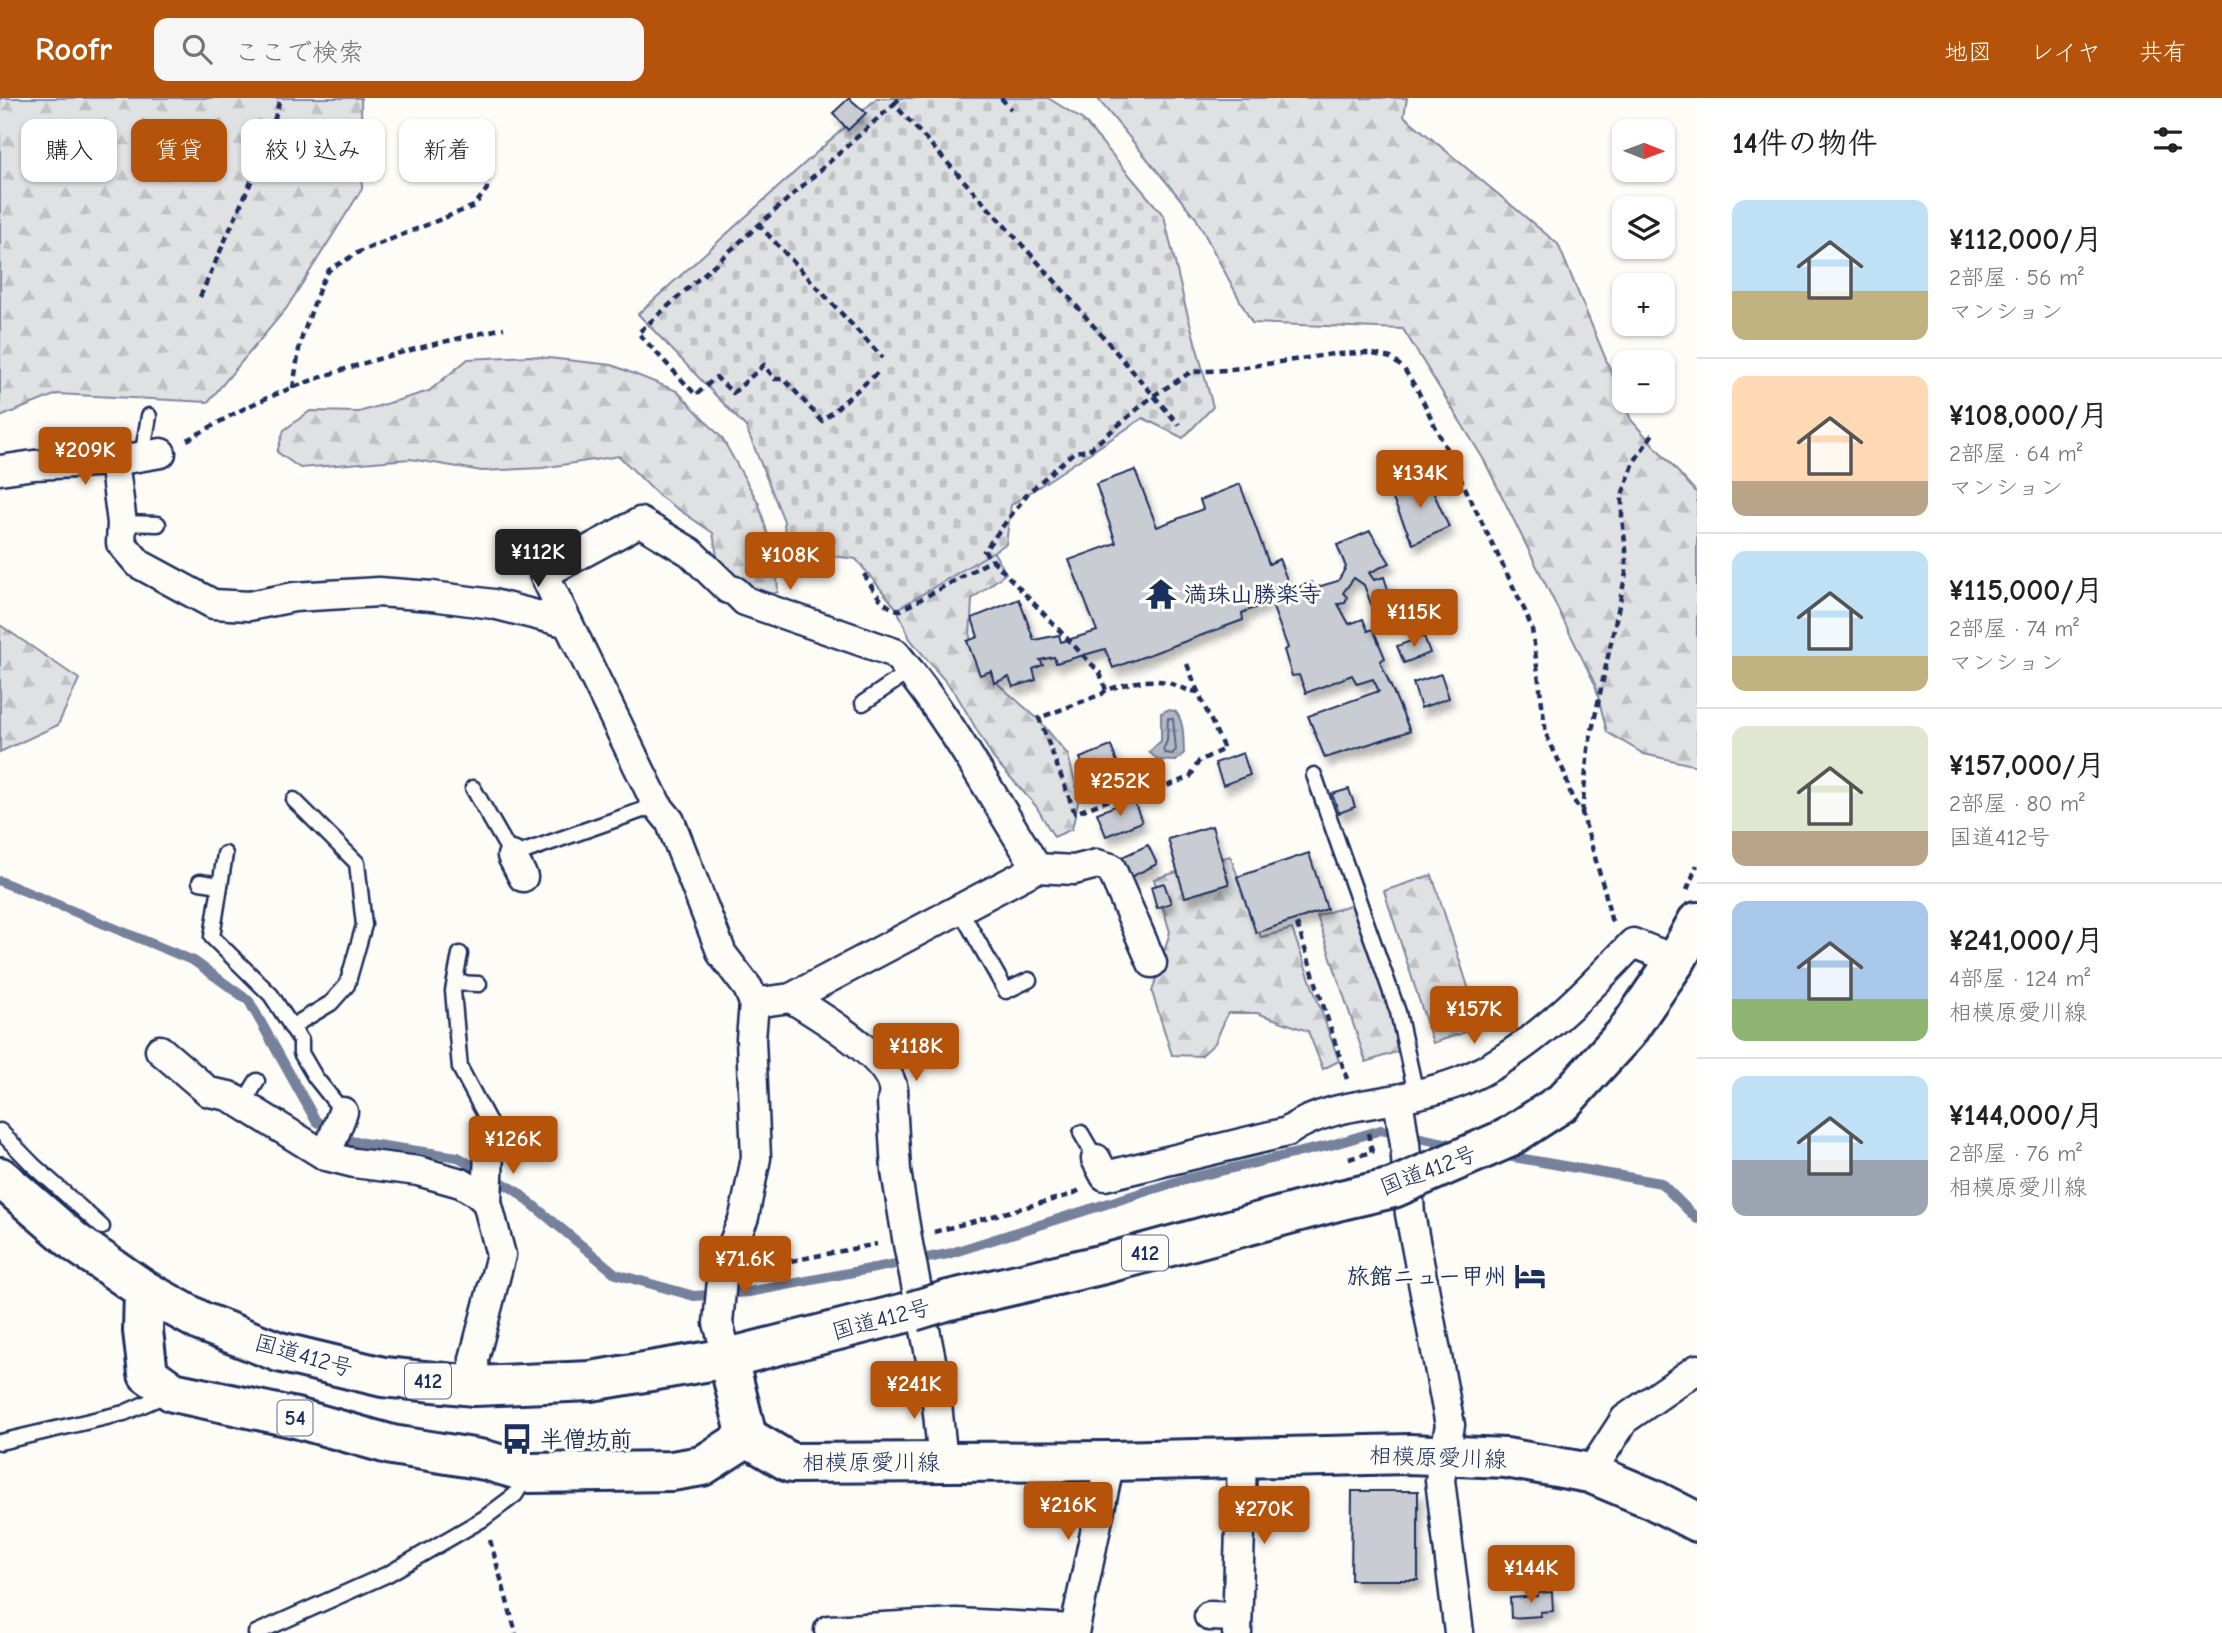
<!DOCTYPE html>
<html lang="ja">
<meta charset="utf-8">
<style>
body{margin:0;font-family:"Comic Neue","Klee One",sans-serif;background:#f6f6f6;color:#222;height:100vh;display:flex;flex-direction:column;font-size:26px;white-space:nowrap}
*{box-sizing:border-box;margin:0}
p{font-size:23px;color:#767676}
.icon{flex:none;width:38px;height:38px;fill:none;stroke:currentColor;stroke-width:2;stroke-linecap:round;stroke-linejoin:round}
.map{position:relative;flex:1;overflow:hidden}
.details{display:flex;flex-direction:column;background:#fff;width:525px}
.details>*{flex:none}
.banner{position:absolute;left:21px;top:21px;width:665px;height:63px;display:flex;gap:14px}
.needle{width:46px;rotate:91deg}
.controls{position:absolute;left:1612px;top:21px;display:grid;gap:14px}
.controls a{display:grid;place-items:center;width:63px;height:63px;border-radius:14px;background:#fff;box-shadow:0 2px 5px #0004;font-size:35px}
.price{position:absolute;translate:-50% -60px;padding:0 16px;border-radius:7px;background:#b45309;color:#fff;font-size:23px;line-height:46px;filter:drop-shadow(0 2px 4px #0008)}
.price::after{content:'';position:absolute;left:50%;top:42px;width:21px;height:16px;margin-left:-10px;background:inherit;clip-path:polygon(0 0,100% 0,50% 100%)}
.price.current{background:#222;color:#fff}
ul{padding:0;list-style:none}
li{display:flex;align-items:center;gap:21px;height:175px;padding:0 35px}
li+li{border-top:2px solid #e0e0e0}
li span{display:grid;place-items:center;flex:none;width:196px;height:140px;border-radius:14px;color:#555}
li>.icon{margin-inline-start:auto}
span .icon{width:84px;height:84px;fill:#fffc;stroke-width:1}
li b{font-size:30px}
h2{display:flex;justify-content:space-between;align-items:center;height:84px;padding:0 35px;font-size:30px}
.chip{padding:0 24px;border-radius:14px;background:#fff;box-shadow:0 2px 5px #0004;font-size:24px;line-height:63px}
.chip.current{background:#b45309;color:#fff}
header{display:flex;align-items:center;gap:42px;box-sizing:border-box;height:98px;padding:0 35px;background:#b45309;color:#fff}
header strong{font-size:33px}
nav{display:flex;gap:38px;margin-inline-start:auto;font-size:24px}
.search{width:490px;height:63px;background:#f6f6f6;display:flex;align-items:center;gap:18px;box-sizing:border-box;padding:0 24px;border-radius:14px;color:#767676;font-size:26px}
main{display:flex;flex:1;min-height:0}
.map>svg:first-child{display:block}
</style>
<header>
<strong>Roofr</strong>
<div class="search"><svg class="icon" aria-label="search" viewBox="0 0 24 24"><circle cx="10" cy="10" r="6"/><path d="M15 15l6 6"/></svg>ここで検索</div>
<nav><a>地図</a><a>レイヤ</a><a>共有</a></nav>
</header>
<main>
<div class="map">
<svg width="1697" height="1535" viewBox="0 0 1697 1535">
<defs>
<pattern id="forest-firs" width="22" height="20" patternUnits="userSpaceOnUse" patternTransform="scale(1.75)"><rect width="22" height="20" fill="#e0e1e3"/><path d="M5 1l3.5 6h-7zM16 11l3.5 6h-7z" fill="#c0c1c5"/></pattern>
<pattern id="cemetery-stones" width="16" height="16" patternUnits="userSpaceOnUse" patternTransform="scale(1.75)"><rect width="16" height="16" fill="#e0e1e3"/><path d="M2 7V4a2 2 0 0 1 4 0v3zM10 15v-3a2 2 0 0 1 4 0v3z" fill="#c0c1c5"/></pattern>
<pattern id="water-ripples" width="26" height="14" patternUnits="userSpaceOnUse" patternTransform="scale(1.75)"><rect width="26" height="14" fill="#b3b8c5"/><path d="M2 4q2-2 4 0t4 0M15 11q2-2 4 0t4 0" fill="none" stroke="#9196a3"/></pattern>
<filter id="shadow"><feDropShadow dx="4.5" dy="8" stdDeviation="3.5" flood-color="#0004"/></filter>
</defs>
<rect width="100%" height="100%" fill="#fdfcf7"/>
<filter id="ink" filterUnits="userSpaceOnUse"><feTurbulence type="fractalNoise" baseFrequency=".0143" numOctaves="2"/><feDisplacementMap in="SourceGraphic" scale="14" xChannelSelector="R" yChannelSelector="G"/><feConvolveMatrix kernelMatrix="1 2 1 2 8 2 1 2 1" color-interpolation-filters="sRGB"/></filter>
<g filter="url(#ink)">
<g fill="url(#forest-firs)" stroke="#7e88a0" stroke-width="2">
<polygon points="0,0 361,0 362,91 286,211 208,304 57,296 0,319"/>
<polygon points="1097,0 1407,0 1404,18 1558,146 1631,322 1697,395 1697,668 1644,656 1607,634 1595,586 1484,362 1403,231 1252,225 1196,120"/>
<polygon points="530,258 612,267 677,293 722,340 759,406 776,466 778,494 752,502 721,481 713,435 659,398 619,358 542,370 482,373 410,361 300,370 277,354 284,332 310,313 359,314 429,293 468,261"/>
<polygon points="993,453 1006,475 972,501 970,540 996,584 1039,622 1068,657 1079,700 1072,731 1054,739 1036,708 993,660 956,596 910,541 897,511"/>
<polygon points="0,527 79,581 58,627 0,654"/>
<polygon points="1230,758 1261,839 1292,831 1339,963 1323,971 1308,933 1257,915 1228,915 1215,945 1201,958 1172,957 1152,894 1170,834 1154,781"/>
<polygon points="1432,777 1481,929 1433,945 1384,793"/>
<polygon points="1365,802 1414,948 1366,964 1317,818"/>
</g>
<polygon fill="url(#cemetery-stones)" stroke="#7e88a0" stroke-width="2" points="877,0 1048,0 1083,22 1164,118 1185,207 1213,309 1183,340 1143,320 1011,407 1006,446 897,511 856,461 786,452 784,423 746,329 638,216"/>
<path fill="url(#water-ripples)" stroke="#76819c" stroke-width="2" d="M1167 612 1175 613C1185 624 1183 641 1184 655L1176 663 1158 662 1149 654 1161 643V615Z"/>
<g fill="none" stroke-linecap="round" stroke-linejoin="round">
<polygon stroke="#586687" stroke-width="2" points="1168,620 1173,621 1176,652 1172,656 1165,655 1163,652 1167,643"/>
<g stroke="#76819c" stroke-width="10">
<polyline points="0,783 194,863 249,903 316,1023 350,1043 458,1059 515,1092 616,1176 694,1198 749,1194 948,1156 1182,1082 1331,1047 1381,1032 1459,1048"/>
<polyline points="1502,1057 1661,1085 1697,1121"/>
</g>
</g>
<g fill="#c9ccd3" stroke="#1b2f5e" stroke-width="2" filter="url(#shadow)">
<polygon points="849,0 866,15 848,32 833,15"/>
<polygon points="1135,372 1157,429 1203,411 1200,402 1240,386 1269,466 1279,461 1291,492 1312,484 1314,490 1338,483 1346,469 1337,447 1370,433 1390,465 1369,475 1374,482 1384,479 1393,507 1374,514 1364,487 1354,480 1343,495 1347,499 1345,505 1338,506 1349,526 1363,521 1368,533 1373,531 1385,560 1380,563 1410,633 1325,660 1308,618 1379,593 1373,581 1357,586 1352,577 1306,595 1299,577 1292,578 1284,552 1288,550 1272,507 1279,504 1274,489 1265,494 1267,505 1242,515 1243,522 1113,570 1105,551 1056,565 1054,559 1040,562 1043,567 1033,571 1036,582 1013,589 1009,579 994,585 991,573 980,577 967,543 978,539 972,520 1019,501 1034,542 1059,537 1061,544 1097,533 1069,462 1116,445 1096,386"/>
<polygon points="1426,378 1449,429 1413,446 1390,395"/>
<polygon points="1424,538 1430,555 1404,565 1397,548"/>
<polygon points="1441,576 1449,600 1421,610 1413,585"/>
<polygon points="1111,648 1123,680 1092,692 1080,660"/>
<polygon points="1243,655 1250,677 1223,687 1215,665"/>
<polygon points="1349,691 1355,709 1339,715 1332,696"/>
<polygon points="1133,701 1142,724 1106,738 1097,715"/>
<polygon points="1212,728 1229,786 1185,799 1168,741"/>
<polygon points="1148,747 1157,766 1131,779 1122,759"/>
<polygon points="1309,755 1327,811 1256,835 1237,779"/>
<polygon points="1164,785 1171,805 1157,810 1151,789"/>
<polygon points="1352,1393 1418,1393 1418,1482 1351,1482"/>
<polygon points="1552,1494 1553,1513 1540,1514 1541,1518 1511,1520 1510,1500 1538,1498 1537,1495"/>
</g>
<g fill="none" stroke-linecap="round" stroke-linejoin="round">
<defs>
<g id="lane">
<polyline points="142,359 149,318"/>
<polyline points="122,425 158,426"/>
<polyline points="863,605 910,573"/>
<polyline points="1314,677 1398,914 1416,996"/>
<polyline points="473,690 512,758 657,707"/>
<polyline points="225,756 212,839 271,897 301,943 301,955 315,979 343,1014"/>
<polyline points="200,784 220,787"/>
<polyline points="959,810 1006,893 1029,882"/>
<polyline points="460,856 453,893 460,970 491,1028 489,1054"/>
<polyline points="455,885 479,886"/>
<polyline points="291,929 331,905 347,887 364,827 357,765 294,702"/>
<polyline points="243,1006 257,983"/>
<polyline points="0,1033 33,1067 102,1129"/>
<polyline points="1081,1035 1096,1061"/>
<polyline points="0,1344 124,1315 170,1295"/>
<polyline points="256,1535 388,1476 483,1421 515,1397 527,1378"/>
</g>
<g id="street">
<polyline points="114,363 122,425 121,445 139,466 213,506 249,508 294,499 379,494 432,498 493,506 568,525 657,707 670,723 722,856 748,890 754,905"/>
<polyline points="0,372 34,367 114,363 161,355"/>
<path d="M568 525 544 476 640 424 690 454 728 491 735 493 745 503 895 555C950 620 992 698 1037 770"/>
<polyline points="512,758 523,779"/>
<path d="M791 900C816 916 905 966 892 1003L896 1073 908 1146 934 1277 943 1364"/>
<polyline points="160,952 209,994 229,998 326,1058 354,1065 418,1073 461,1085 476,1094 487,1104 501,1157 474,1261 475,1288"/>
<polyline points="326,1058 343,1014"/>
<path d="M1096 1061 1105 1078 1287 1034C1317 1012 1362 1007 1398 1001"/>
<polyline points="487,1104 489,1054"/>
<polyline points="728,1260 718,1225 723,1171 744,1119 756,1060 751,941 754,905 791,900 1037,770 1074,772 1097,766 1111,770 1152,865"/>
<polyline points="1590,1375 1625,1321 1697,1271"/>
<polyline points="1209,1518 1237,1519"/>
<polyline points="829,1532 956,1525 1074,1531"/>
<polyline points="1074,1535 1110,1363"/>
<polyline points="1237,1535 1242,1360"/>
<path d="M1459 1535 1440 1382 1450 1327 1410 1116 1405 1046 1398 1001C1420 995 1445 991 1466 981 1528 954 1587 894 1633 845L1676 862"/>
</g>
<g id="primary">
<polyline points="144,1192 143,1233 148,1276 173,1294 296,1320 392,1347 485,1362 529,1375 672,1373 702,1368 747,1339"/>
<polyline points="728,1260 747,1339"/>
<polyline points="747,1339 791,1365 1110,1363 1409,1356 1506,1360 1590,1375 1652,1401 1697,1424"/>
</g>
<g id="highway">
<polyline points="1506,1041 1563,1004 1626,935 1676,862 1697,824"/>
<polyline points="0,1079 76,1145 144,1192 202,1224 279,1254 383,1279 475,1288 591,1283 728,1260 913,1213"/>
<polyline points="949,1202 1104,1166 1341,1102"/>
</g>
</defs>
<use href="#lane" stroke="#1b2f5e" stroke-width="19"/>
<use href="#street" stroke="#1b2f5e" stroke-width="33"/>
<use href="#primary" stroke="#1b2f5e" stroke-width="44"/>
<use href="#highway" stroke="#1b2f5e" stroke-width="44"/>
<g stroke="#1b2f5e" stroke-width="4.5" stroke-dasharray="7 5" stroke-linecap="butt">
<polyline points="1001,0 1011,11"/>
<polyline points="894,6 900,0"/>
<polyline points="758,126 883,260"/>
<polyline points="200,199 269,43 280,0"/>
<polyline points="877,275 822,323 784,281 775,281 764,267 733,295 716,279 696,297 638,235 894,6 1054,182 1179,327"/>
<polyline points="293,290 300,245 321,186 329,172 359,154 474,108 487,91 489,48"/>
<path d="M187 342C213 328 240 311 267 300 344 267 423 248 504 230"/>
<path d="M864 476C873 490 882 511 901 512L992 462"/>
<polyline points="1187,566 1198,594"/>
<path d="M1106 592 1102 596 1039 620 1075 715 1136 692 1141 698 1190 679 1199 663 1224 651 1198 594C1186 593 1177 587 1166 584 1143 580 1127 586 1106 592L1100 575 984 453 1028 395 1074 354 1089 352 1153 298 1191 274 1226 272 1333 256 1369 255 1391 260 1404 271 1418 293 1525 513 1532 531 1546 636 1564 674 1572 700 1582 715 1605 794 1611 821 1613 824"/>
<polyline points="1582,715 1588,651 1626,475 1626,451 1622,421 1622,397 1634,364 1654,334"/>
<polyline points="1687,792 1697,767"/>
<polyline points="1297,826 1347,981"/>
<polyline points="1368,1035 1372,1054"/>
<polyline points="1349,1061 1374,1053"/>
<polyline points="934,1134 1070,1097 1080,1092"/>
<polyline points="756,1170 877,1146"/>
<polyline points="490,1442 516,1535"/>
</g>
<use href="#lane" stroke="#fdfcf7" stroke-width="14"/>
<use href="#street" stroke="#fdfcf7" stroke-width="28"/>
<use href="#primary" stroke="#fdfcf7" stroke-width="38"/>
<use href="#highway" stroke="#fdfcf7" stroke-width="38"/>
<defs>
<g id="highway-bridge">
<polyline points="1341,1102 1393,1090 1506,1041"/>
<polyline points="913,1213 949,1202"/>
</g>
</defs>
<use href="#highway-bridge" stroke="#1b2f5e" stroke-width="44" stroke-linecap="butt"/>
<use href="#highway-bridge" stroke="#fdfcf7" stroke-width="38"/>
</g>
</g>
<defs>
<symbol id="temple-bare" viewBox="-9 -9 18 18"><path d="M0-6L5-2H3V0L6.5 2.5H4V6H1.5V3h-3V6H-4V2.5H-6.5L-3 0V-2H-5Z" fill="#1b2f5e" stroke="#fdfcf7" stroke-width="2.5" paint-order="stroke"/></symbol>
<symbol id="hotel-bare" viewBox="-9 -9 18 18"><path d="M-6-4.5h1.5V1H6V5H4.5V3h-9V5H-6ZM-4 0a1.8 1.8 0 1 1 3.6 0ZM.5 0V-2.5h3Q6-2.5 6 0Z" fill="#1b2f5e" stroke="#fdfcf7" stroke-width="2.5" paint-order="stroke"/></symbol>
<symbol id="bus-bare" viewBox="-9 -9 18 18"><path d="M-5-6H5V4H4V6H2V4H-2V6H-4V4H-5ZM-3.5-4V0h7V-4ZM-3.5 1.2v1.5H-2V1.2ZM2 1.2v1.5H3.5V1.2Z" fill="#1b2f5e" stroke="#fdfcf7" stroke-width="2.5" paint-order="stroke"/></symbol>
</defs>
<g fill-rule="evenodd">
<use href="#temple-bare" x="1139" y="474" width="44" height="44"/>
<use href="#hotel-bare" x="1508" y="1156" width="44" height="44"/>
<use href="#bus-bare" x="495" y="1319" width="44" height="44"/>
</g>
<g text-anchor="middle" stroke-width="6" stroke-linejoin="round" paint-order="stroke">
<g fill="#fdfcf7" stroke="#5f6c8c" stroke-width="2">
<rect x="1122" y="1137.5" width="46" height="35" rx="5"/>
<rect x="405" y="1265.5" width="46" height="35" rx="5"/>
<rect x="277.5" y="1302.5" width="35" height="35" rx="5"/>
</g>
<g font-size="21" font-weight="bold" fill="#1b2f5e">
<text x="1145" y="1162">412</text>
<text x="428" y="1290">412</text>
<text x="295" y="1327">54</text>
</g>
<g font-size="23" font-weight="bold" fill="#1b2f5e" stroke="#fdfcf7" text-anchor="start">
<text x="1184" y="504">満珠山勝楽寺</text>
<text x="1507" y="1186" text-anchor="end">旅館ニュー甲州</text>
<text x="540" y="1349">半僧坊前</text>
</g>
<g font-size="23" fill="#1b2f5e" stroke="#fdfcf7">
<text transform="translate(1428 1072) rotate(-21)" y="8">国道412号</text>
<text transform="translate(881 1221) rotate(-15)" y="8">国道412号</text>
<text transform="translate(304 1257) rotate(16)" y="8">国道412号</text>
<text transform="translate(1438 1359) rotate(2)" y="8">相模原愛川線</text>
<text x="871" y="1372">相模原愛川線</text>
</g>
</g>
</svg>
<div class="controls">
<a><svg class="needle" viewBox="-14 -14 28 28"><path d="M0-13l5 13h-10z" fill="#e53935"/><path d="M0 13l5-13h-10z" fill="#767676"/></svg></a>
<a><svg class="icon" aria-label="layers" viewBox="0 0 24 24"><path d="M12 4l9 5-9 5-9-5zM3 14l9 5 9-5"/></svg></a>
<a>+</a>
<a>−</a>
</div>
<b class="price" style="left:85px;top:389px">¥209K</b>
<b class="price" style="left:1420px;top:412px">¥134K</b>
<b class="price current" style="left:538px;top:491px">¥112K</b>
<b class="price" style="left:790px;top:494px">¥108K</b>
<b class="price" style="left:1414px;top:551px">¥115K</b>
<b class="price" style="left:1120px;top:720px">¥252K</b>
<b class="price" style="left:1474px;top:948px">¥157K</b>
<b class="price" style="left:916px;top:985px">¥118K</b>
<b class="price" style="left:513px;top:1078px">¥126K</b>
<b class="price" style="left:745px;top:1198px">¥71.6K</b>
<b class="price" style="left:914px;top:1323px">¥241K</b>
<b class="price" style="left:1068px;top:1444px">¥216K</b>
<b class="price" style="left:1264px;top:1448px">¥270K</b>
<b class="price" style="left:1531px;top:1507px">¥144K</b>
<div class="banner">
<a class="chip">購入</a>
<a class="chip current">賃貸</a>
<a class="chip">絞り込み</a>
<a class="chip">新着</a>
</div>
</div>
<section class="details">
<h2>14件の物件<svg class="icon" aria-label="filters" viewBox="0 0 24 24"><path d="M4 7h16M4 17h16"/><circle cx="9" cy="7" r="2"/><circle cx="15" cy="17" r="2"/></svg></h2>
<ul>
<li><span style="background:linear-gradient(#bfe0f5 65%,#c2b280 0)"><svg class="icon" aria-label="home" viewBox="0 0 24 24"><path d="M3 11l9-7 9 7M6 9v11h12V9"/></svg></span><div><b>¥112,000/月</b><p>2部屋 · 56 m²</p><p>マンション</p></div></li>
<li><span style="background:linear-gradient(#ffd9b3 75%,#b9a48a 0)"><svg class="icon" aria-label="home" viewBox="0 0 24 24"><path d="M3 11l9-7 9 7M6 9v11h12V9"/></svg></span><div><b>¥108,000/月</b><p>2部屋 · 64 m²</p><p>マンション</p></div></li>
<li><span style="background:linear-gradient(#bfe0f5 75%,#c2b280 0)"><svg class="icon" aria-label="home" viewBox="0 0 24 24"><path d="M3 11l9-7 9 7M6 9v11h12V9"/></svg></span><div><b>¥115,000/月</b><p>2部屋 · 74 m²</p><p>マンション</p></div></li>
<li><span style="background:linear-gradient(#dfe7d0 75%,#b9a48a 0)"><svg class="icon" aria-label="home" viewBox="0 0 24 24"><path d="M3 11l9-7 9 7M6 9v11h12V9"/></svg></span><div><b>¥157,000/月</b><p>2部屋 · 80 m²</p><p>国道412号</p></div></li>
<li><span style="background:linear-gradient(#a9c7e8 70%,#8fb573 0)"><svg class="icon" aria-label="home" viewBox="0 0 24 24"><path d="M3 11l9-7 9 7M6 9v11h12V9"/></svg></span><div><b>¥241,000/月</b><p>4部屋 · 124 m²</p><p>相模原愛川線</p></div></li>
<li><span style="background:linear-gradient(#bfe0f5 60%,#9aa5b1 0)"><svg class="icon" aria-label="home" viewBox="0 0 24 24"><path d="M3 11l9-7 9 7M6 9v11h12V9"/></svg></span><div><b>¥144,000/月</b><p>2部屋 · 76 m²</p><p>相模原愛川線</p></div></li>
</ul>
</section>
</main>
